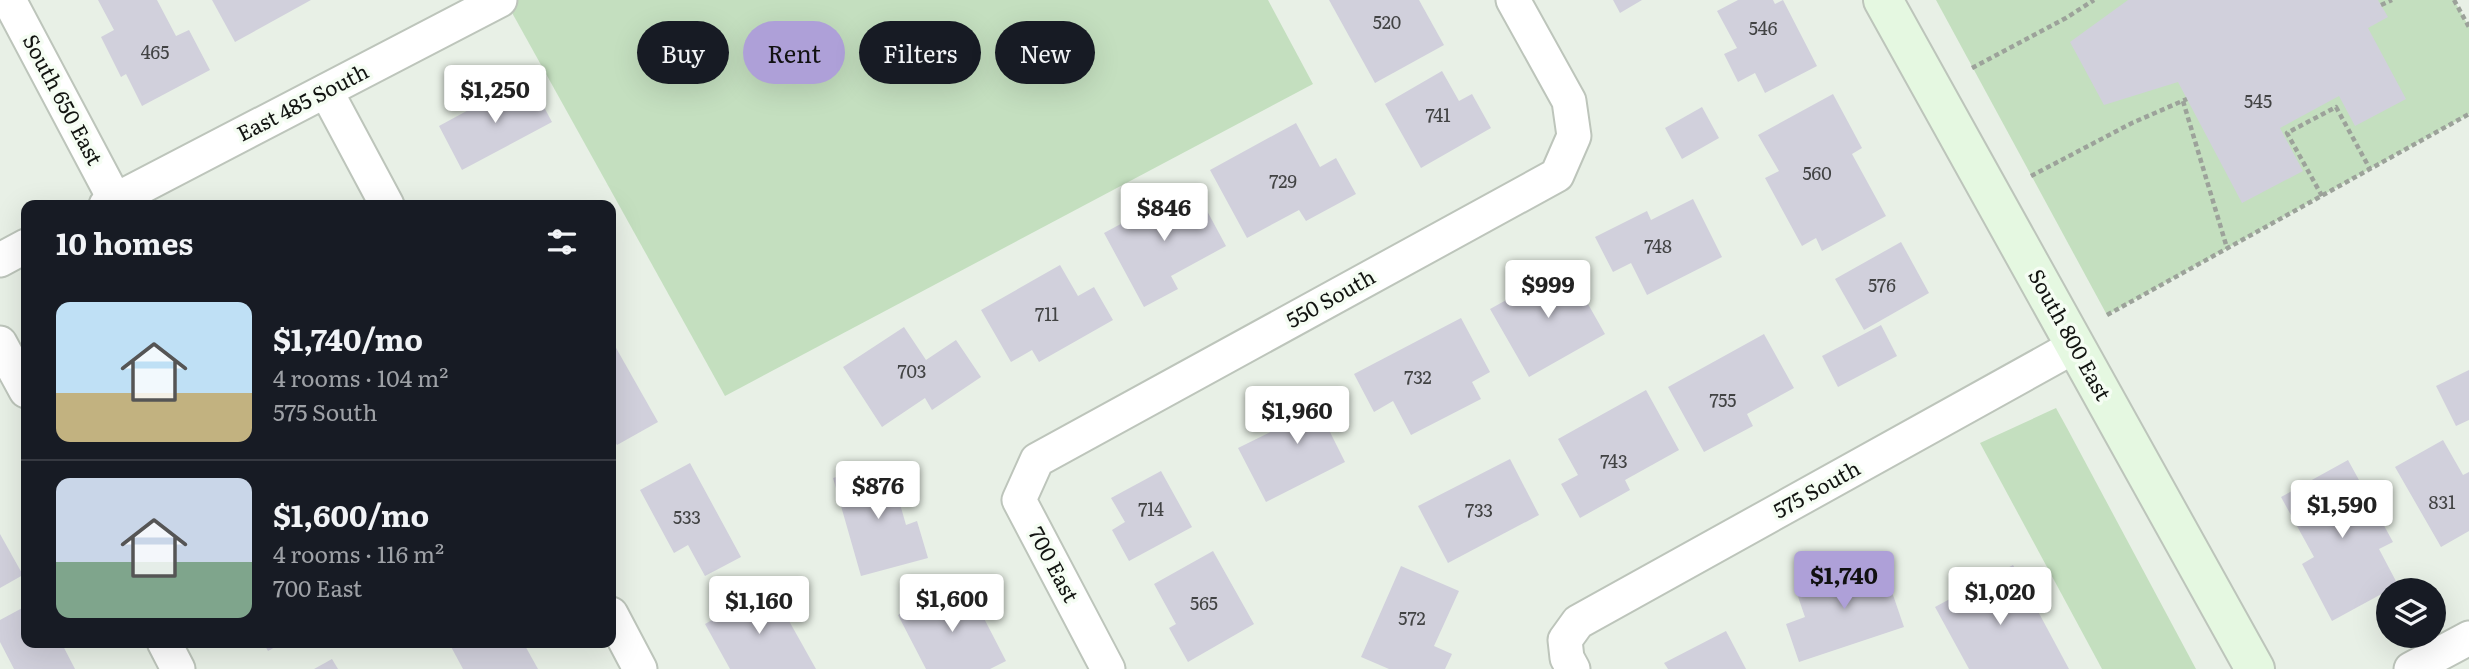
<!DOCTYPE html>
<meta charset="utf-8">
<style>
body{margin:0;font-family:Literata,serif;background:#242831;color:#f1f3f6;height:100vh;display:flex;flex-direction:column;font-size:26px;white-space:nowrap}
*{box-sizing:border-box;margin:0}
p{font-size:23px;color:#9ea1a6}
.icon{flex:none;width:38px;height:38px;fill:none;stroke:currentColor;stroke-width:2;stroke-linecap:round;stroke-linejoin:round}
.map{position:relative;flex:1;overflow:hidden}
.panel{position:absolute;left:21px;top:200px;width:595px;height:448px;display:flex;flex-direction:column;background:#171b24;border-radius:14px;box-shadow:0 7px 28px #0002}
.panel>*{flex:none}
.guide{position:absolute;left:637px;top:21px;width:665px;height:63px;display:flex;gap:14px}
.fabs{position:absolute;left:2376px;top:578px;display:grid;gap:14px}
.fabs a{display:grid;place-items:center;width:70px;height:70px;border-radius:50%;background:#171b24;box-shadow:0 7px 28px #0002;font-size:35px}
.price{position:absolute;translate:-50% -60px;padding:0 16px;border-radius:7px;background:#fff;color:#222;font-size:23px;line-height:46px;filter:drop-shadow(0 2px 4px #0008)}
.price::after{content:'';position:absolute;left:50%;top:42px;width:21px;height:16px;margin-left:-10px;background:inherit;clip-path:polygon(0 0,100% 0,50% 100%)}
.price.selected{background:#aea0d8;color:#111}
ul{padding:0;list-style:none}
li{display:flex;align-items:center;gap:21px;height:175px;padding:0 35px}
li+li{border-top:2px solid #363941}
li span{display:grid;place-items:center;flex:none;width:196px;height:140px;border-radius:14px;color:#555}
li>.icon{margin-inline-start:auto}
span .icon{width:84px;height:84px;fill:#fffc;stroke-width:1}
li b{font-size:30px}
h2{display:flex;justify-content:space-between;align-items:center;height:84px;padding:0 35px;font-size:30px}
.chip{padding:0 24px;border-radius:32px;background:#171b24;box-shadow:0 7px 28px #0002;font-size:24px;line-height:63px}
.chip.selected{background:#aea0d8;color:#111}
.map>svg:first-child{display:block}
</style>
<div class="map">
<svg width="2469" height="669" viewBox="0 0 2469 669">
<rect width="100%" height="100%" fill="#e8f0e6"/>
<g fill="#c4dfbf">
<polygon points="505,0 1268,0 1313,84 725,396"/>
<polygon points="1936,0 2454,0 2469,27 2469,114 2107,315"/>
<polygon points="2056,408 2067,428 2196,669 2102,669 1980,443"/>
</g>
<g fill="#d1d0dc">
<polygon points="98,0 157,0 176,36 189,30 210,70 142,106 126,74 121,77 101,37 114,30"/>
<polygon points="212,0 311,0 235,42"/>
<polygon points="1329,0 1419,0 1444,45 1375,83"/>
<polygon points="1613,0 1642,0 1620,13"/>
<polygon points="1738,0 1773,0 1775,4 1783,0 1817,66 1765,93 1755,73 1738,82 1724,54 1737,48 1717,11"/>
<polygon points="2128,0 2378,0 2388,17 2368,28 2406,99 2355,126 2339,96 2280,128 2303,171 2242,203 2178,82 2104,105 2070,42"/>
<polygon points="1442,71 1459,101 1472,94 1491,128 1421,168 1385,104"/>
<polygon points="531,83 552,122 462,170 439,126 509,88 512,93"/>
<polygon points="1833,94 1862,148 1852,154 1886,216 1822,251 1816,238 1802,246 1765,178 1779,171 1758,135"/>
<polygon points="1702,107 1719,138 1682,159 1665,128"/>
<polygon points="1296,123 1320,167 1336,158 1356,194 1306,221 1299,210 1247,238 1210,170"/>
<polygon points="1193,185 1226,246 1171,276 1178,289 1144,307 1104,233"/>
<polygon points="1693,199 1722,257 1647,295 1631,263 1613,272 1595,237 1647,211 1651,220"/>
<polygon points="1901,242 1929,293 1864,330 1835,279"/>
<polygon points="1563,260 1605,334 1529,377 1490,309 1519,293 1524,302 1540,293 1531,278"/>
<polygon points="1060,265 1078,296 1094,287 1113,320 1039,362 1032,350 1011,362 981,310"/>
<polygon points="1461,318 1490,372 1472,382 1481,399 1411,435 1393,401 1374,412 1354,374"/>
<polygon points="1881,325 1897,356 1838,387 1822,356"/>
<polygon points="904,327 926,360 956,340 981,377 932,410 925,398 882,427 843,367"/>
<polygon points="1764,334 1794,388 1747,414 1753,426 1704,452 1668,387"/>
<polygon points="611,339 658,422 617,445 611,435"/>
<polygon points="2469,370 2469,420 2456,426 2436,386"/>
<polygon points="1327,386 1347,424 1330,432 1345,462 1266,502 1238,448 1285,425 1278,411"/>
<polygon points="1646,390 1679,450 1625,480 1630,490 1580,518 1561,484 1578,475 1558,439"/>
<polygon points="2443,440 2463,475 2469,472 2469,531 2441,547 2395,467"/>
<polygon points="1510,459 1539,515 1448,563 1418,506"/>
<polygon points="2348,460 2393,542 2379,549 2398,585 2332,621 2302,564 2314,557 2281,497"/>
<polygon points="888,462 906,525 917,521 928,558 861,576 833,478"/>
<polygon points="690,463 741,557 705,576 688,545 674,553 640,490"/>
<polygon points="1161,471 1192,527 1129,561 1112,530 1125,522 1111,498"/>
<polygon points="0,534 23,575 0,588"/>
<polygon points="1213,551 1254,624 1188,662 1169,628 1176,624 1154,584"/>
<polygon points="1881,560 1904,627 1799,662 1786,624 1805,617 1795,588"/>
<polygon points="2013,565 2069,669 1969,669 1935,607"/>
<polygon points="1401,566 1459,591 1434,646 1452,654 1445,669 1389,669 1361,657"/>
<polygon points="770,587 816,669 730,669 705,624"/>
<polygon points="954,587 963,604 974,599 1006,661 990,669 926,669 898,615"/>
<polygon points="26,606 26,642 61,642 75,669 14,669 0,642 0,620"/>
<polygon points="1726,631 1746,669 1668,669 1664,663"/>
<polygon points="263,642 284,642 268,651"/>
<polygon points="523,642 538,669 463,669 449,643"/>
<polygon points="332,659 338,669 314,669"/>
</g>
<g fill="none" stroke-linecap="round" stroke-linejoin="round">
<defs>
<g id="street">
<polyline points="9,0 115,200"/>
<polyline points="326,91 387,205"/>
<polyline points="106,205 500,0"/>
<polyline points="0,260 26,246"/>
<polyline points="0,343 26,391"/>
<polyline points="611,614 640,669"/>
<polyline points="164,642 178,669"/>
<polyline points="1108,669 1019,500 1037,460 1557,175 1574,136 1569,101 1513,0"/>
<polyline points="1573,669 1567,658 1565,640 1578,622 2075,346"/>
<polyline points="2411,669 2469,638"/>
</g>
<polyline id="secondary" points="1883,0 2255,669"/>
</defs>
<use href="#street" stroke="#bdc5bb" stroke-width="37"/>
<use href="#secondary" stroke="#bdc5bb" stroke-width="42"/>
<g stroke="#9ca29a" stroke-width="4.5" stroke-dasharray="5 3.5" stroke-linecap="butt">
<polyline points="2454,0 2469,27"/>
<polyline points="2381,5 2392,0"/>
<polyline points="1972,68 2066,18 2094,0"/>
<polyline points="2183,101 2227,248"/>
<polyline points="2031,176 2132,123 2187,99"/>
<polyline points="2322,196 2287,133 2336,107 2370,169"/>
<polyline points="2107,315 2469,114"/>
</g>
<use href="#street" stroke="#fff" stroke-width="33"/>
<use href="#secondary" stroke="#e5f8e1" stroke-width="38"/>
</g>
<g text-anchor="middle" stroke-width="7" stroke-linejoin="round" paint-order="stroke">
<g font-size="18" fill="#424344">
<text x="1387" y="29">520</text>
<text x="1763" y="35">546</text>
<text x="155" y="59">465</text>
<text x="2258" y="108">545</text>
<text x="1438" y="122">741</text>
<text x="1817" y="180">560</text>
<text x="1283" y="188">729</text>
<text x="1658" y="253">748</text>
<text x="1882" y="292">576</text>
<text x="1047" y="321">711</text>
<text x="912" y="378">703</text>
<text x="1418" y="384">732</text>
<text x="1723" y="407">755</text>
<text x="1614" y="468">743</text>
<text x="2442" y="509">831</text>
<text x="1151" y="516">714</text>
<text x="1479" y="517">733</text>
<text x="687" y="524">533</text>
<text x="1204" y="610">565</text>
<text x="1412" y="625">572</text>
</g>
<g font-size="21" fill="#121411" stroke="#f5fdf3">
<text transform="translate(62 100) rotate(62)" y="7">South 650 East</text>
<text transform="translate(303 103) rotate(-27)" y="7">East 485 South</text>
<text transform="translate(1331 299) rotate(-29)" y="7">550 South</text>
<text transform="translate(2069 335) rotate(61)" y="7">South 800 East</text>
<text transform="translate(1817 490) rotate(-29)" y="7">575 South</text>
<text transform="translate(1053 565) rotate(62)" y="7">700 East</text>
</g>
</g>
</svg>
<div class="fabs">
<a><svg class="icon" aria-label="layers" viewBox="0 0 24 24"><path d="M12 4l9 5-9 5-9-5zM3 14l9 5 9-5"/></svg></a>
</div>
<b class="price" style="left:495px;top:125px">$1,250</b>
<b class="price" style="left:1164px;top:243px">$846</b>
<b class="price" style="left:1548px;top:320px">$999</b>
<b class="price" style="left:1297px;top:446px">$1,960</b>
<b class="price" style="left:878px;top:521px">$876</b>
<b class="price" style="left:2342px;top:540px">$1,590</b>
<b class="price selected" style="left:1844px;top:611px">$1,740</b>
<b class="price" style="left:2000px;top:627px">$1,020</b>
<b class="price" style="left:952px;top:634px">$1,600</b>
<b class="price" style="left:759px;top:636px">$1,160</b>
<div class="guide">
<a class="chip">Buy</a>
<a class="chip selected">Rent</a>
<a class="chip">Filters</a>
<a class="chip">New</a>
</div>
<section class="panel">
<h2>10 homes<svg class="icon" aria-label="filters" viewBox="0 0 24 24"><path d="M4 7h16M4 17h16"/><circle cx="9" cy="7" r="2"/><circle cx="15" cy="17" r="2"/></svg></h2>
<ul>
<li><span style="background:linear-gradient(#bfe0f5 65%,#c2b280 0)"><svg class="icon" aria-label="home" viewBox="0 0 24 24"><path d="M3 11l9-7 9 7M6 9v11h12V9"/></svg></span><div><b>$1,740/mo</b><p>4 rooms · 104 m²</p><p>575 South</p></div></li>
<li><span style="background:linear-gradient(#c9d6e8 60%,#7fa58c 0)"><svg class="icon" aria-label="home" viewBox="0 0 24 24"><path d="M3 11l9-7 9 7M6 9v11h12V9"/></svg></span><div><b>$1,600/mo</b><p>4 rooms · 116 m²</p><p>700 East</p></div></li>
</ul>
</section>
</div>
